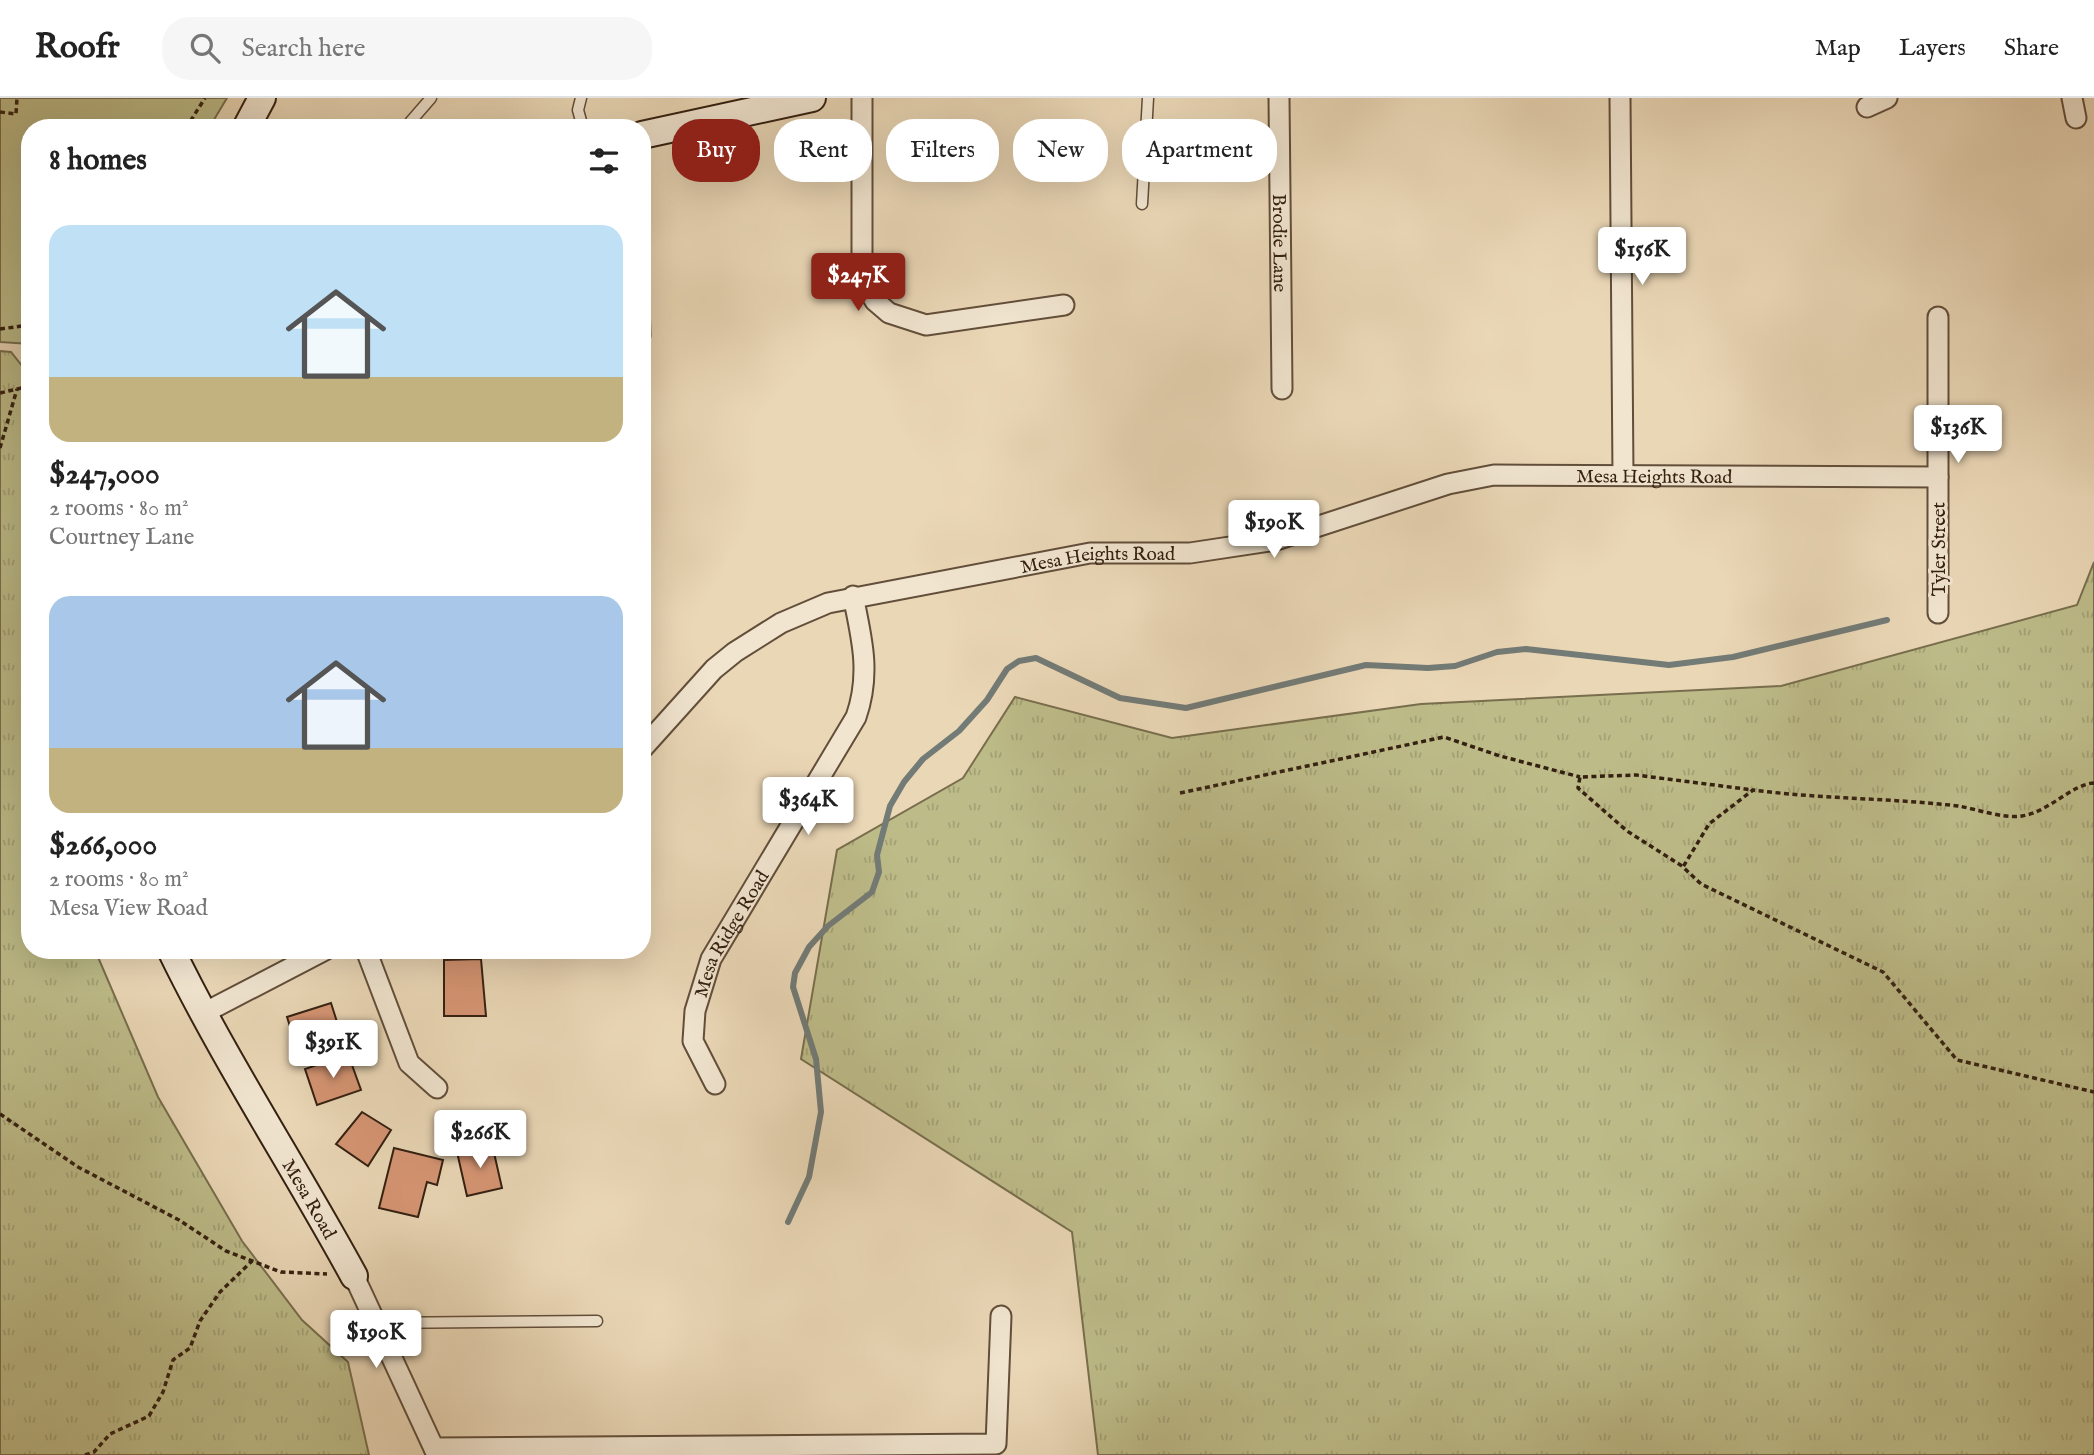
<!DOCTYPE html>
<meta charset="utf-8">
<style>
body{margin:0;font-family:"IM FELL English",serif;background:#f6f6f6;color:#222;height:100vh;display:flex;flex-direction:column;font-size:26px;white-space:nowrap}
*{box-sizing:border-box;margin:0}
p{font-size:23px;color:#767676}
.icon{flex:none;width:38px;height:38px;fill:none;stroke:currentColor;stroke-width:2;stroke-linecap:round;stroke-linejoin:round}
.map{position:relative;flex:1;overflow:hidden}
.drawer{position:absolute;left:21px;top:21px;width:630px;height:840px;display:flex;flex-direction:column;background:#fff;border-radius:28px;box-shadow:0 7px 28px #0002}
.drawer>*{flex:none}
.guide{position:absolute;left:672px;top:21px;width:665px;height:63px;display:flex;gap:14px}
.price{position:absolute;translate:-50% -60px;padding:0 16px;border-radius:7px;background:#fff;color:#222;font-size:23px;line-height:46px;filter:drop-shadow(0 2px 4px #0008)}
.price::after{content:'';position:absolute;left:50%;top:42px;width:21px;height:16px;margin-left:-10px;background:inherit;clip-path:polygon(0 0,100% 0,50% 100%)}
.price.active{background:#8f2418;color:#fff}
ul{padding:0;list-style:none}
li{display:grid;align-content:center;gap:14px;height:371px;padding:0 28px}
li span{display:grid;place-items:center;height:217px;border-radius:21px;color:#555}
li>.icon{margin-inline-start:auto}
span .icon{width:126px;height:126px;fill:#fffc;stroke-width:1}
li b{font-size:30px}
h2{display:flex;justify-content:space-between;align-items:center;height:84px;padding:0 28px;font-size:30px}
.tag{padding:0 24px;border-radius:28px;background:#fff;box-shadow:0 7px 28px #0002;font-size:24px;line-height:63px}
.tag.active{background:#8f2418;color:#fff}
header{display:flex;align-items:center;gap:42px;box-sizing:border-box;height:98px;padding:0 35px;background:#fff;border-bottom:2px solid #e0e0e0}
header strong{font-size:33px}
nav{display:flex;gap:38px;margin-inline-start:auto;font-size:24px}
.search{width:490px;height:63px;background:#f6f6f6;display:flex;align-items:center;gap:18px;box-sizing:border-box;padding:0 24px;border-radius:28px;color:#767676;font-size:26px}
.map>svg:first-child{display:block}
</style>
<header>
<strong>Roofr</strong>
<div class="search"><svg class="icon" aria-label="search" viewBox="0 0 24 24"><circle cx="10" cy="10" r="6"/><path d="M15 15l6 6"/></svg>Search here</div>
<nav><a>Map</a><a>Layers</a><a>Share</a></nav>
</header>
<div class="map">
<svg width="2094" height="1357" viewBox="0 0 2094 1357">
<defs>
<pattern id="grass-tufts" width="24" height="20" patternUnits="userSpaceOnUse" patternTransform="scale(1.75)"><rect width="24" height="20" fill="#bdbc89"/><path d="M3 7l-1-3M5 7V3M7 7l1-3M15 17l-1-3M17 17v-4M19 17l1-3" fill="none" stroke="#a3a175"/></pattern>
</defs>
<rect width="100%" height="100%" fill="#ead7b6"/>
<filter id="stains"><feTurbulence type="fractalNoise" baseFrequency=".00286" numOctaves="4"/><feColorMatrix values="0 0 0 0 .2 0 0 0 0 .09 0 0 0 0 .02 0 0 0 .5 -.17"/></filter>
<radialGradient id="worn" r=".72"><stop offset=".6" stop-color="#630" stop-opacity="0"/><stop offset="1" stop-color="#630" stop-opacity=".3"/></radialGradient>
<g fill="url(#grass-tufts)" stroke="#786e4d" stroke-width="2">
<polygon points="0,253 11,254 30,278 30,852 95,852 158,999 242,1143 302,1222 348,1264 369,1357 0,1357"/>
<polygon points="2094,464 2094,1357 1098,1357 1072,1134 801,961 837,752 963,680 1015,599 1172,640 1421,606 1781,588 2077,507"/>
</g>
<polygon fill="#bdbc89" stroke="#786e4d" stroke-width="2" points="0,0 227,0 209,30 30,30 30,246 0,244"/>
<g fill="none" stroke-linecap="round" stroke-linejoin="round">
<polyline stroke="#737b76" stroke-width="6" points="788,1124 809,1079 821,1014 816,961 793,889 795,875 809,849 828,828 872,794 879,774 877,757 890,708 904,684 923,661 959,633 987,602 1007,571 1019,563 1036,560 1120,600 1186,610 1366,567 1428,570 1455,568 1497,554 1526,551 1669,567 1733,559 1887,522"/>
</g>
<g fill="#d69574" stroke="#342011" stroke-width="2">
<polygon points="481,861 486,918 444,918 444,862"/>
<polygon points="331,905 344,946 300,960 287,919"/>
<polygon points="348,956 361,992 317,1007 305,971"/>
<polygon points="362,1014 391,1032 368,1068 336,1046"/>
<polygon points="492,1046 502,1090 467,1098 457,1054"/>
<polygon points="394,1050 443,1062 437,1087 427,1084 418,1119 379,1110"/>
</g>
<g fill="none" stroke-linecap="round" stroke-linejoin="round">
<defs>
<g id="lane">
<polyline points="581,0 578,12 583,30"/>
<polyline points="405,30 431,0"/>
<polyline points="1142,106 1148,0"/>
<polyline points="642,132 645,238"/>
<polyline points="376,1225 597,1223"/>
</g>
<g id="street">
<polyline points="862,0 862,182 875,203 889,215 926,227 1064,207"/>
<path id="s1" d="M1279 0 1282 291"/>
<polyline points="1620,0 1623,377"/>
<polyline points="2072,0 2076,20"/>
<polyline points="1867,9 1887,0"/>
<polyline points="1938,219 1938,515"/>
<path id="s2" d="M642 651 714 571 735 554 781 525 828 505 1090 455H1190L1276 442 1448 386 1494 377 1938 379"/>
<polyline points="366,852 409,965 437,990"/>
<polyline points="202,916 325,852"/>
<path id="s3" d="M715 986 693 943 695 913 711 861 856 619C871 576 862 541 853 498"/>
<polyline points="354,1178 437,1357"/>
<polyline points="434,1350 996,1346 1001,1218"/>
</g>
<g id="secondary">
<polyline points="246,30 262,0"/>
<polyline points="642,37 812,0"/>
<path id="s4" d="M171 852C226 965 294 1068 354 1178"/>
</g>
</defs>
<use href="#lane" stroke="#624e3a" stroke-width="13"/>
<use href="#street" stroke="#624e3a" stroke-width="23"/>
<use href="#secondary" stroke="#342011" stroke-width="30"/>
<g stroke="#342011" stroke-width="3.5" stroke-dasharray="5 3.5" stroke-linecap="butt">
<polyline points="0,14 16,16 17,0"/>
<polyline points="186,30 205,0"/>
<polyline points="0,231 30,227"/>
<polyline points="0,295 30,288"/>
<polyline points="0,350 17,291"/>
<path d="M2094 685C2072 686 2049 714 2022 718 2003 721 1977 711 1958 708 1890 700 1821 701 1753 692L1709 726 1683 769 1701 786 1883 874 1957 962 2094 994"/>
<polyline points="1180,695 1444,639 1500,658 1580,679"/>
<polyline points="1682,768 1627,733 1578,690 1580,679 1636,677 1753,692"/>
<polyline points="0,1016 78,1069 179,1122 226,1153 281,1174 327,1176"/>
<polyline points="85,1357 94,1354 110,1336 149,1318 163,1294 173,1262 190,1250 200,1223 220,1194 252,1163"/>
</g>
<use href="#lane" stroke="#f1e5d0" stroke-width="10"/>
<use href="#street" stroke="#f1e5d0" stroke-width="19"/>
<use href="#secondary" stroke="#f1e5d0" stroke-width="26"/>
</g>
<g text-anchor="middle" stroke-width="6" stroke-linejoin="round" paint-order="stroke">
<g font-size="19" fill="#342011" stroke="#f1e5d0">
<text dy="7" stroke="none"><textPath href="#s1" startOffset="145">Brodie Lane</textPath></text>
<text dy="7" stroke="none"><textPath href="#s2" startOffset="1082">Mesa Heights Road</textPath></text>
<text transform="translate(1938 451) rotate(-90)" y="7">Tyler Street</text>
<text dy="7" stroke="none"><textPath href="#s2" startOffset="514">Mesa Heights Road</textPath></text>
<text dy="7" stroke="none"><textPath href="#s3" startOffset="164">Mesa Ridge Road</textPath></text>
<text dy="7" stroke="none"><textPath href="#s4" startOffset="285">Mesa Road</textPath></text>
</g>
</g>
<rect width="100%" height="100%" filter="url(#stains)"/>
<rect width="100%" height="100%" fill="url(#worn)"/>
</svg>
<b class="price" style="left:1642px;top:189px">$156K</b>
<b class="price active" style="left:858px;top:215px">$247K</b>
<b class="price" style="left:1958px;top:367px">$136K</b>
<b class="price" style="left:1274px;top:462px">$190K</b>
<b class="price" style="left:808px;top:739px">$364K</b>
<b class="price" style="left:333px;top:982px">$391K</b>
<b class="price" style="left:480px;top:1072px">$266K</b>
<b class="price" style="left:376px;top:1272px">$190K</b>
<div class="guide">
<a class="tag active">Buy</a>
<a class="tag">Rent</a>
<a class="tag">Filters</a>
<a class="tag">New</a>
<a class="tag">Apartment</a>
</div>
<section class="drawer">
<h2>8 homes<svg class="icon" aria-label="filters" viewBox="0 0 24 24"><path d="M4 7h16M4 17h16"/><circle cx="9" cy="7" r="2"/><circle cx="15" cy="17" r="2"/></svg></h2>
<ul>
<li><span style="background:linear-gradient(#bfe0f5 70%,#c2b280 0)"><svg class="icon" aria-label="home" viewBox="0 0 24 24"><path d="M3 11l9-7 9 7M6 9v11h12V9"/></svg></span><div><b>$247,000</b><p>2 rooms · 80 m²</p><p>Courtney Lane</p></div></li>
<li><span style="background:linear-gradient(#a9c7e8 70%,#c2b280 0)"><svg class="icon" aria-label="home" viewBox="0 0 24 24"><path d="M3 11l9-7 9 7M6 9v11h12V9"/></svg></span><div><b>$266,000</b><p>2 rooms · 80 m²</p><p>Mesa View Road</p></div></li>
</ul>
</section>
</div>
